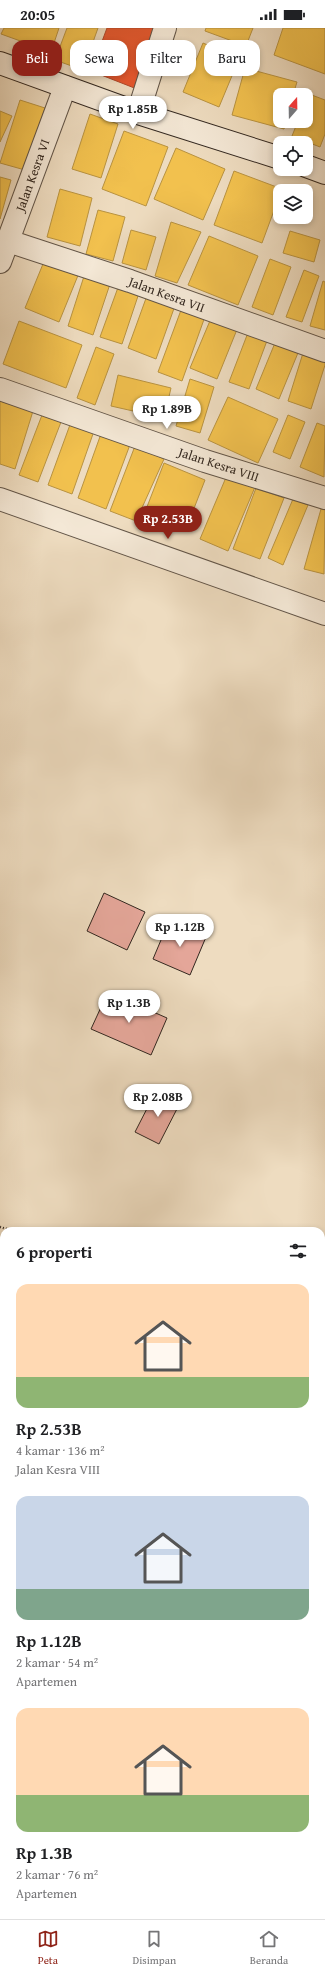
<!DOCTYPE html>
<html lang="id">
<meta charset="utf-8">
<style>
body{margin:0;font-family:"Gentium Book Plus",serif;background:#f2f2f2;color:#202124;height:100vh;display:flex;flex-direction:column;font-size:15px;white-space:nowrap}
*{box-sizing:border-box;margin:0}
p{font-size:13px;color:#757577}
.icon{flex:none;width:22px;height:22px;fill:none;stroke:currentColor;stroke-width:2;stroke-linecap:round;stroke-linejoin:round}
.map{position:relative;flex:1;overflow:hidden}
.panel{position:absolute;left:0px;top:1199px;width:325px;height:692px;display:flex;flex-direction:column;background:#fff;border-radius:12px 12px 0 0;box-shadow:0 2px 6px #0003}
.panel>*{flex:none}
.banner{position:absolute;left:12px;top:12px;width:301px;height:36px;display:flex;gap:8px}
.needle{width:26px;rotate:20deg}
.buttons{position:absolute;left:273px;top:60px;display:grid;gap:8px}
.buttons a{display:grid;place-items:center;width:40px;height:40px;border-radius:8px;background:#fff;box-shadow:0 2px 6px #0003;font-size:20px}
.price{position:absolute;translate:-50% -34px;padding:0 9px;border-radius:14px;background:#fff;color:#222;font-size:13px;line-height:26px;filter:drop-shadow(0 1px 2px #0008)}
.price::after{content:'';position:absolute;left:50%;top:24px;width:12px;height:9px;margin-left:-6px;background:inherit;clip-path:polygon(0 0,100% 0,50% 100%)}
.price.on{background:#8f2418;color:#fff}
ul{padding:0;list-style:none}
li{display:grid;align-content:center;gap:8px;height:212px;padding:0 16px}
li span{display:grid;place-items:center;height:124px;border-radius:12px;color:#555}
li>.icon{margin-inline-start:auto}
span .icon{width:72px;height:72px;fill:#fffc;stroke-width:1}
li b{font-size:17px}
h2{display:flex;justify-content:space-between;align-items:center;height:48px;padding:0 16px;font-size:17px}
.tag{padding:0 14px;border-radius:12px;background:#fff;box-shadow:0 2px 6px #0003;font-size:14px;line-height:36px}
.tag.on{background:#8f2418;color:#fff}
.status{display:flex;justify-content:space-between;align-items:center;height:28px;padding:0 20px;background:#fff;direction:ltr}
.status svg{height:11px;fill:currentColor}
.tab-bar{display:flex;justify-content:space-around;align-items:center;height:56px;border-top:1px solid #e0e0e0;background:#fff;font-size:11px;color:#757577}
.tab-bar a{display:grid;justify-items:center;gap:2px}
.tab-bar .on{color:#8f2418}
.map>svg:first-child{display:block}
</style>
<div class="status"><b>20:05</b><svg viewBox="0 0 49 12"><path d="M0 12V9h3v3zM5 12V6h3v6zM10 12V3h3v9zM15 12V0h3v12zM26 1h20v11H26zM47 4h2v5h-2z"/></svg></div>
<div class="map">
<svg width="325" height="1891" viewBox="0 0 325 1891">
<rect width="100%" height="100%" fill="#eedcc0"/>
<filter id="stains"><feTurbulence type="fractalNoise" baseFrequency=".005" numOctaves="4"/><feColorMatrix values="0 0 0 0 .2 0 0 0 0 .09 0 0 0 0 .02 0 0 0 .5 -.17"/></filter>
<radialGradient id="worn" r=".72"><stop offset=".6" stop-color="#630" stop-opacity="0"/><stop offset="1" stop-color="#630" stop-opacity=".3"/></radialGradient>
<g fill="#f2c14e" stroke="#b99340">
<polygon points="4,0 59,0 51,24 1,6"/>
<polygon points="67,0 98,0 83,42 55,32"/>
<polygon points="206,0 253,0 246,18 205,3"/>
<polygon points="283,0 325,0 325,46 274,27"/>
<polygon points="203,15 239,31 219,79 183,64"/>
<polygon points="245,40 297,54 293,67 280,67 280,93 286,93 284,101 232,87"/>
<polygon points="309,66 325,72 325,106 320,119 292,108 298,93 306,93 306,73"/>
<polygon points="20,72 45,80 25,142 0,135"/>
<polygon points="0,83 12,88 0,114"/>
<polygon points="90,86 118,96 101,150 72,141"/>
<polygon points="124,103 168,119 146,178 102,161"/>
<polygon points="176,120 225,141 203,192 154,171"/>
<polygon points="234,143 282,161 262,215 214,197"/>
<polygon points="0,149 11,152 0,191"/>
<polygon points="60,161 92,170 80,218 47,209"/>
<polygon points="98,182 125,189 113,233 86,226"/>
<polygon points="171,194 201,204 177,255 155,248"/>
<polygon points="131,202 156,209 146,242 122,235"/>
<polygon points="290,203 320,212 314,234 283,225"/>
<polygon points="209,208 258,228 238,277 188,257"/>
<polygon points="45,231 79,245 59,294 25,280"/>
<polygon points="270,231 291,239 273,287 252,279"/>
<polygon points="86,242 112,250 93,307 68,298"/>
<polygon points="304,242 319,248 302,294 286,289"/>
<polygon points="323,253 325,254 325,302 310,298"/>
<polygon points="120,254 140,262 122,316 100,309"/>
<polygon points="149,262 177,272 156,331 128,320"/>
<polygon points="184,274 207,283 182,353 158,344"/>
<polygon points="212,288 238,299 217,351 190,340"/>
<polygon points="19,293 82,317 66,360 3,336"/>
<polygon points="249,302 268,310 249,361 229,354"/>
<polygon points="277,310 300,320 279,371 256,361"/>
<polygon points="96,319 114,326 95,377 77,370"/>
<polygon points="303,325 325,332 325,337 311,381 288,373"/>
<polygon points="118,347 171,360 164,390 111,378"/>
<polygon points="190,351 214,359 200,405 176,398"/>
<polygon points="228,369 278,391 258,435 208,412"/>
<polygon points="0,373 33,383 15,441 0,436"/>
<polygon points="42,387 61,394 38,454 19,447"/>
<polygon points="288,387 305,394 290,431 273,424"/>
<polygon points="71,394 94,403 72,466 48,457"/>
<polygon points="317,395 325,398 324,449 300,439"/>
<polygon points="102,403 131,414 106,481 78,470"/>
<polygon points="135,418 164,431 136,493 110,483"/>
<polygon points="164,435 205,452 186,501 145,484"/>
<polygon points="227,447 255,459 228,523 200,511"/>
<polygon points="256,460 284,470 260,531 233,521"/>
<polygon points="293,471 308,477 283,537 268,530"/>
<polygon points="321,481 325,482 324,546 304,541"/>
<polygon points="321,1310 325,1311 324,1338 321,1337"/>
<polygon points="4,1455 4,1483 0,1482 0,1466"/>
<polygon points="325,1602 325,1647 321,1645 321,1612"/>
</g>
<polygon fill="#e4572e" stroke="#af492a" points="107,0 163,0 142,63 91,43"/>
<g fill="#e4a699" stroke="#332820">
<polygon points="104,865 145,884 127,922 87,903"/>
<polygon points="169,893 206,909 190,947 153,931"/>
<polygon points="108,964 167,990 151,1027 91,1001"/>
<polygon points="156,1063 180,1075 159,1116 135,1104"/>
<polygon points="3,1608 4,1608 4,1650 0,1648 0,1614"/>
<polygon points="321,1689 325,1690 325,1706 323,1713 321,1713"/>
<polygon points="321,1730 325,1731 325,1760 321,1758"/>
<polygon points="256,1887 276,1887 290,1891 255,1891"/>
<polygon points="214,1888 232,1891 214,1891"/>
</g>
<g fill="none" stroke-linecap="round" stroke-linejoin="round">
<defs>
<g id="street">
<polyline points="138,85 165,0"/>
<polyline points="8,213 130,253 325,323"/>
<polyline points="0,234 65,59"/>
<polyline points="0,361 205,433 325,470"/>
<polyline points="0,471 325,586"/>
<polyline points="321,1480 325,1464"/>
<polyline points="321,1551 325,1552"/>
<polyline points="0,1572 4,1574"/>
<polyline points="0,1820 4,1808"/>
<polyline points="155,1891 156,1887"/>
</g>
<g id="secondary">
<polyline points="0,35 138,85 280,130"/>
<polyline points="306,138 325,145"/>
<polyline points="0,1750 4,1751"/>
<polyline points="321,1833 325,1834"/>
</g>
</defs>
<use href="#street" stroke="#625548" stroke-width="24"/>
<use href="#secondary" stroke="#332820" stroke-width="24"/>
<g stroke="#332820" stroke-width="2.5" stroke-dasharray="1 2" stroke-linecap="butt">
<polyline points="0,1199 13,1203"/>
<polyline points="321,1296 325,1297"/>
</g>
<use href="#street" stroke="#f4e8d6" stroke-width="22"/>
<use href="#secondary" stroke="#f4e8d6" stroke-width="22"/>
</g>
<g text-anchor="middle" stroke-width="4" stroke-linejoin="round" paint-order="stroke">
<g font-size="13" fill="#332820" stroke="#f4e8d6">
<text transform="translate(32 147) rotate(-70)" y="5">Jalan Kesra VI</text>
<text transform="translate(167 266) rotate(20)" y="5">Jalan Kesra VII</text>
<text transform="translate(219 436) rotate(18)" y="5">Jalan Kesra VIII</text>
</g>
</g>
<rect width="100%" height="100%" filter="url(#stains)"/>
<rect width="100%" height="100%" fill="url(#worn)"/>
</svg>
<div class="buttons">
<a><svg class="needle" viewBox="-14 -14 28 28"><path d="M0-13l5 13h-10z" fill="#e53935"/><path d="M0 13l5-13h-10z" fill="#757577"/></svg></a>
<a><svg class="icon" aria-label="locate" viewBox="0 0 24 24"><circle cx="12" cy="12" r="6"/><path d="M12 2v4M12 18v4M2 12h4M18 12h4"/></svg></a>
<a><svg class="icon" aria-label="layers" viewBox="0 0 24 24"><path d="M12 4l9 5-9 5-9-5zM3 14l9 5 9-5"/></svg></a>
</div>
<b class="price" style="left:133px;top:102px">Rp 1.85B</b>
<b class="price" style="left:167px;top:402px">Rp 1.89B</b>
<b class="price on" style="left:168px;top:512px">Rp 2.53B</b>
<b class="price" style="left:180px;top:920px">Rp 1.12B</b>
<b class="price" style="left:129px;top:996px">Rp 1.3B</b>
<b class="price" style="left:158px;top:1090px">Rp 2.08B</b>
<div class="banner">
<a class="tag on">Beli</a>
<a class="tag">Sewa</a>
<a class="tag">Filter</a>
<a class="tag">Baru</a>
</div>
<section class="panel">
<h2>6 properti<svg class="icon" aria-label="filters" viewBox="0 0 24 24"><path d="M4 7h16M4 17h16"/><circle cx="9" cy="7" r="2"/><circle cx="15" cy="17" r="2"/></svg></h2>
<ul>
<li><span style="background:linear-gradient(#ffd9b3 75%,#8fb573 0)"><svg class="icon" aria-label="home" viewBox="0 0 24 24"><path d="M3 11l9-7 9 7M6 9v11h12V9"/></svg></span><div><b>Rp 2.53B</b><p>4 kamar · 136 m²</p><p>Jalan Kesra VIII</p></div></li>
<li><span style="background:linear-gradient(#c9d6e8 75%,#7fa58c 0)"><svg class="icon" aria-label="home" viewBox="0 0 24 24"><path d="M3 11l9-7 9 7M6 9v11h12V9"/></svg></span><div><b>Rp 1.12B</b><p>2 kamar · 54 m²</p><p>Apartemen</p></div></li>
<li><span style="background:linear-gradient(#ffd9b3 70%,#8fb573 0)"><svg class="icon" aria-label="home" viewBox="0 0 24 24"><path d="M3 11l9-7 9 7M6 9v11h12V9"/></svg></span><div><b>Rp 1.3B</b><p>2 kamar · 76 m²</p><p>Apartemen</p></div></li>
</ul>
</section>
</div>
<nav class="tab-bar">
<a class="on"><svg class="icon" aria-label="map" viewBox="0 0 24 24"><path d="M3 6l6-2 6 2 6-2v14l-6 2-6-2-6 2zM9 4v14M15 6v14"/></svg>Peta</a>
<a><svg class="icon" aria-label="saved" viewBox="0 0 24 24"><path d="M7 4h10v16l-5-4-5 4z"/></svg>Disimpan</a>
<a><svg class="icon" aria-label="home" viewBox="0 0 24 24"><path d="M3 11l9-7 9 7M6 9v11h12V9"/></svg>Beranda</a>
</nav>
